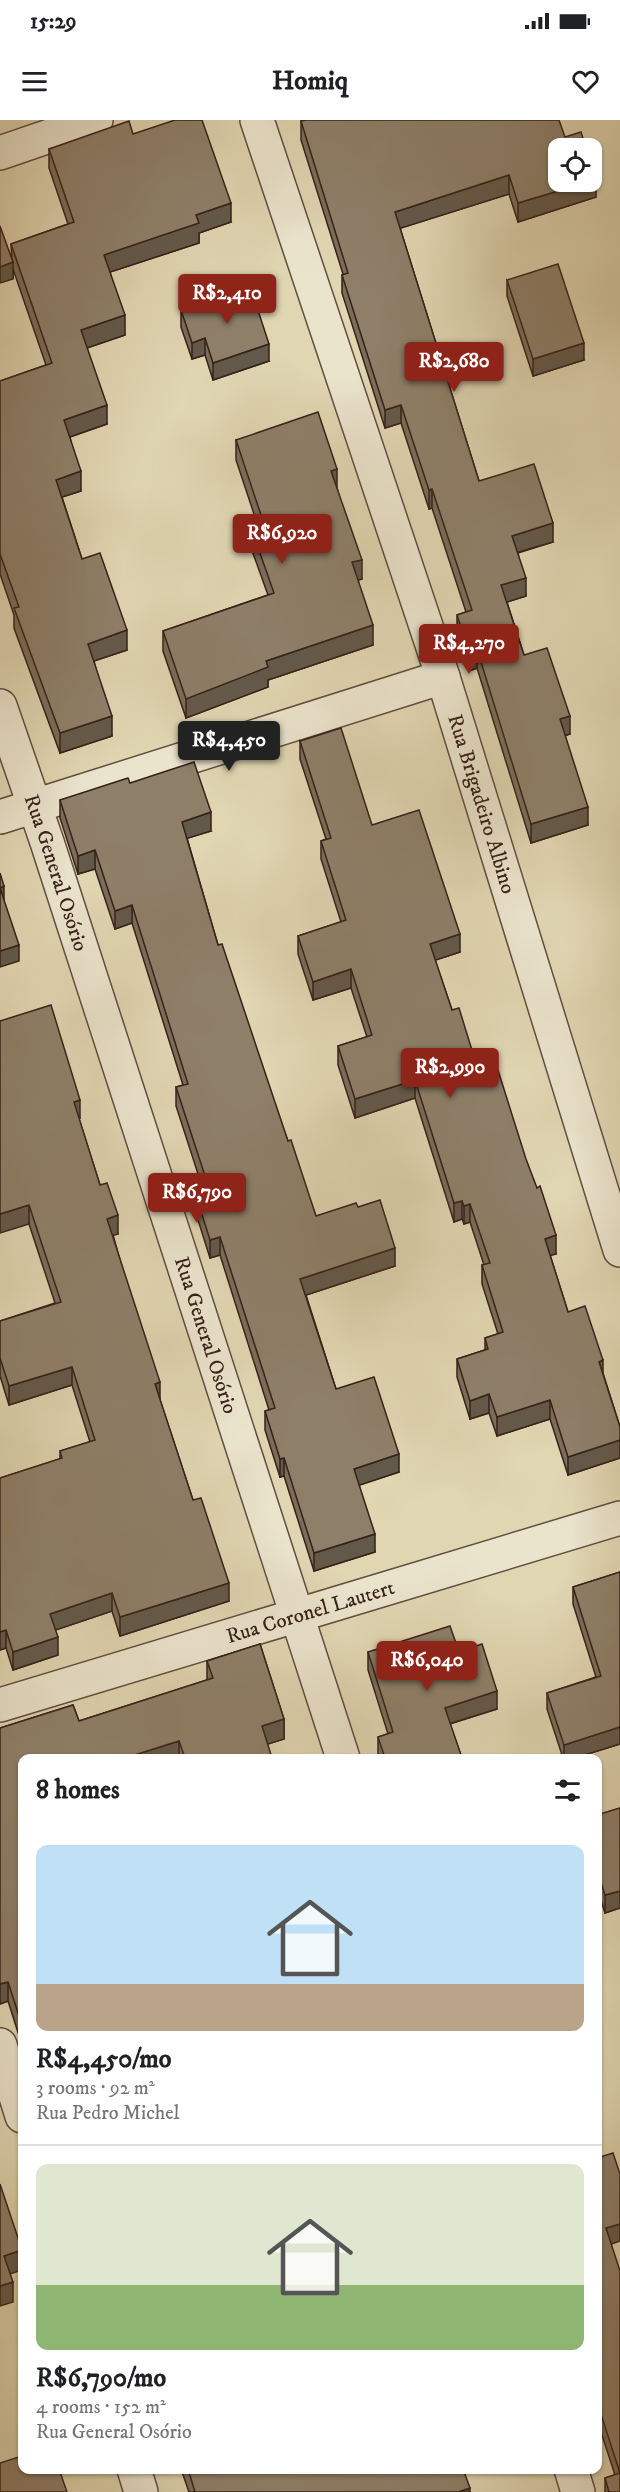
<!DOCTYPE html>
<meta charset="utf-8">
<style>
body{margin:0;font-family:"IM FELL DW Pica",serif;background:#f6f6f6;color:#202124;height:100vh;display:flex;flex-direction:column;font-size:22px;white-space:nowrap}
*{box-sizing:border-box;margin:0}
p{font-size:20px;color:#757577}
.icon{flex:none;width:33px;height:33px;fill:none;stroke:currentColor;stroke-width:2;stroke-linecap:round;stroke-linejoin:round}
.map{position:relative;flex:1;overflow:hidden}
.panel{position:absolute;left:18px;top:1634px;width:584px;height:720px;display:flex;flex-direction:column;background:#fff;border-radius:12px;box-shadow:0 2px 4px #0004}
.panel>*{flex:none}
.fabs{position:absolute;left:548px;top:18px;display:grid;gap:12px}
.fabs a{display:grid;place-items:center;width:54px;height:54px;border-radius:12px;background:#fff;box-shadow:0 2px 4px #0004;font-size:30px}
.price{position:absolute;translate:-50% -51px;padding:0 14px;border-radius:6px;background:#8f2418;color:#fff;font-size:20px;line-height:39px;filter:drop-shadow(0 2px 3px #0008)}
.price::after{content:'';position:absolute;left:50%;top:36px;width:18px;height:14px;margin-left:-9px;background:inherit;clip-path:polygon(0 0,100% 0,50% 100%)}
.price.active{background:#222;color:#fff}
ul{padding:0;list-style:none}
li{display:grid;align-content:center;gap:12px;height:318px;padding:0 18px}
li+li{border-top:2px solid #e0e0e0}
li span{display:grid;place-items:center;height:186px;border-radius:12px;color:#555}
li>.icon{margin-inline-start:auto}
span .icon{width:108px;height:108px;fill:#fffc;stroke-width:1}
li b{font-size:26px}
h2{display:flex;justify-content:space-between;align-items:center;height:72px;padding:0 18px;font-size:26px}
.status{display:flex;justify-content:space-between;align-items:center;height:42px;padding:0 30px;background:#fff;direction:ltr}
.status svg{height:16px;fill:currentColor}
header{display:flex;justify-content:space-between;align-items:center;height:78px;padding:0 18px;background:#fff;font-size:27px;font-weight:700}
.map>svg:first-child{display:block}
</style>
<div class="status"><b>15:29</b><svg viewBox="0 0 49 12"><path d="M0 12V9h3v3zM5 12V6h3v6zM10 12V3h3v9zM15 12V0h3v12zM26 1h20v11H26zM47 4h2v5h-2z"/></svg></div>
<header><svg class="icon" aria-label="menu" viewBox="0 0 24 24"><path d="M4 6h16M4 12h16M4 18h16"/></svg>Homiq<svg class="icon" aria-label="heart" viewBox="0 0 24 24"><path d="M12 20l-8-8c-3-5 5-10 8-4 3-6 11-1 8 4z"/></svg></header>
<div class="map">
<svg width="620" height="2372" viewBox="0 0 620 2372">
<rect width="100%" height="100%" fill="#e0d6b2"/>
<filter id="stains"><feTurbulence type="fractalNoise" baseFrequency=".00333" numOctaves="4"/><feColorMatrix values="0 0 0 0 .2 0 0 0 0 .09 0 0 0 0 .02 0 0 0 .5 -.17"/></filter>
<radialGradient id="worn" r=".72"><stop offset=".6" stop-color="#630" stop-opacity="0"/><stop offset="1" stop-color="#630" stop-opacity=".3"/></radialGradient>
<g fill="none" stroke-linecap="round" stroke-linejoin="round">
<defs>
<g id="street">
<path id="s1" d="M257 0 443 557 620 1130"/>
<polyline points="0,33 96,0"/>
<path id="s2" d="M0 586 47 722 343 1638"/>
<polyline points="0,697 443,557"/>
<path id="s3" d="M0 1585 620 1398"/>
<polyline points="0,1925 22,1996"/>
<polyline points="134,2349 141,2372"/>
<polyline points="571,2349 578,2372"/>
</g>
</defs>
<use href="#street" stroke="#604e3f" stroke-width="36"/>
<use href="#street" stroke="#ebe4cd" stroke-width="33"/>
</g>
<g fill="#7a6d5a" stroke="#362119" stroke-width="1.5">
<polygon points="301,1 565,17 596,77 518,102 509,74 400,108 479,361 553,422 518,433 526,476 507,482 524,535 570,614 565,616 588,705 531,723 477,548 469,551 457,514 457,495 466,492 432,388 429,389 401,303 385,308 342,173 342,155 343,154 301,20"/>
<polygon points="133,14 231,102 199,113 199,123 110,152 125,215 87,228 107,304 70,317 81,371 62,377 82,439 127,530 94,541 112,616 60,633 14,508 14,495 0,454 0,261 46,245 13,149 13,159 11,124 68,104 49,48 49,29"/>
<polygon points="507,160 584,240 533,256 507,176"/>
<polygon points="181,190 269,241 213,260 205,235 192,239 181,207"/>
<polygon points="236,320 337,368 362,459 358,460 373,525 268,560 268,567 186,598 163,531 163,511 268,475 250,425 250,405 257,403 236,340"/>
<polygon points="300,621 372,705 460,832 435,840 452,890 479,953 556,1134 550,1135 568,1192 603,1253 620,1307 620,1338 568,1355 550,1299 497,1316 489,1293 470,1299 457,1257 457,1239 485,1230 485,1218 498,1214 482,1164 482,1145 484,1145 470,1102 464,1104 462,1099 454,1102 415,978 355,998 338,945 338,926 367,917 351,868 313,880 298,834 298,816 341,802 321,739 321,721 326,719 300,639"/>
<polygon points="130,663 211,711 187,718 218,825 288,1021 316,1096 358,1087 395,1146 306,1175 336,1269 399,1352 359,1365 375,1432 314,1451 284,1356 280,1357 265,1310 265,1291 269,1290 220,1135 210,1138 192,1081 192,1063 200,1060 176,986 176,967 183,965 132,803 115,809 95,749 78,754 60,698 60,680"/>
<polygon points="0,901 80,998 79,999 100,1065 118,1114 113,1115 160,1280 193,1380 229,1481 120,1516 112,1491 55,1510 58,1535 13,1550 6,1528 0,1530 0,1358 60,1339 60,1331 90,1322 72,1265 9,1285 0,1256 0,1201 55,1183 29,1104"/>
<polygon points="620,1452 620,1624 575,1638 563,1638 547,1589 547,1573 596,1557 573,1484 573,1467"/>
<polygon points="260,1524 284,1599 284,1619 267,1624 272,1638 22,1638 22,1925 8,1881 0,1884 0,1608 73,1585 79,1601 207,1560 207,1541"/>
<polygon points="368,1532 459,1532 497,1589 450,1604 462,1638 379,1638 378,1635 378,1617 388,1614 368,1550"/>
<polygon points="620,1688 620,1788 605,1793 597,1768 597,1695"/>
<polygon points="597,2038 611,2124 620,2372 605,2372 605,2358 615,2355 597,2300"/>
<polygon points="181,2349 463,2349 470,2372 189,2372"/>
</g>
<g fill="#63594a" stroke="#362119" stroke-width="1.5">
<polygon points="509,55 509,74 395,110 395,92"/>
<polygon points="596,59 596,77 518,102 518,83 588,62 591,62 591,61"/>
<polygon points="231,83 231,102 199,113 199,123 104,154 104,135 196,95"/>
<polygon points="13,142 13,159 0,163 0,147"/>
<polygon points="125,195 125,215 81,230 81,210"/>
<polygon points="205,218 205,235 192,239 192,223"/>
<polygon points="584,223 584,240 533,256 533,239"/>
<polygon points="269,224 269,241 213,260 213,243"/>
<polygon points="107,285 107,304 64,319 64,300"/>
<polygon points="401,285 401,303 385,308 385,290"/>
<polygon points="337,349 337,369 331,351"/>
<polygon points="81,351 81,371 56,379 56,360"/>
<polygon points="432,369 432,388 429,389 429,370"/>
<polygon points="553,403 553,422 512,434 512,416"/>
<polygon points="362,440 362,459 352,462 352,442"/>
<polygon points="526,458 526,476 501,484 501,465"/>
<polygon points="373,505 373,525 268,560 268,567 186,598 186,579 266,541"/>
<polygon points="127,510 127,530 88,543 88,524"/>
<polygon points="477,529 477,548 469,551 469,532"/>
<polygon points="112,596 112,616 60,633 60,613"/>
<polygon points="570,596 570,614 560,617 560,599"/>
<polygon points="588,687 588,705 531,723 531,704"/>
<polygon points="211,692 211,711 182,720 182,702"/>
<polygon points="95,730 95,749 78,754 78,736"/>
<polygon points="4,766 4,782 0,768"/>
<polygon points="132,785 132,803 115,809 115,791"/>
<polygon points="460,814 460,832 430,842 430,824"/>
<polygon points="19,825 19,841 0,847 0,831"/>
<polygon points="351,849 351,868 313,880 313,862"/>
<polygon points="415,960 415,978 355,998 355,979"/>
<polygon points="80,980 80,998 74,1000 74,982"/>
<polygon points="462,1081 462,1099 454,1102 454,1083"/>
<polygon points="470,1084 470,1102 464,1104 464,1086"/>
<polygon points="29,1085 29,1104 0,1113 0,1094"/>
<polygon points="118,1095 118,1114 107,1117 107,1099"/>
<polygon points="556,1115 556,1134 545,1137 545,1119"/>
<polygon points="220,1117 220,1135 210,1138 210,1120"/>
<polygon points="395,1128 395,1146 300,1177 300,1159"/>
<polygon points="603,1240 603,1259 599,1242"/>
<polygon points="72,1247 72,1265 9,1285 9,1266"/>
<polygon points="160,1262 160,1280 155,1264"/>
<polygon points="489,1274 489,1293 470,1299 470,1281"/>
<polygon points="550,1280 550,1299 497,1316 497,1297"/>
<polygon points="620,1320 620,1338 568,1355 568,1337"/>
<polygon points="399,1334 399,1352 354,1367 354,1349"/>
<polygon points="284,1338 284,1356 280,1357 280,1339"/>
<polygon points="375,1414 375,1432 314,1451 314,1433"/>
<polygon points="229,1463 229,1481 120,1516 120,1497"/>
<polygon points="112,1473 112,1491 50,1512 50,1494"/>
<polygon points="6,1510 6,1528 0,1530 0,1512"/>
<polygon points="58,1517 58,1535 13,1550 13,1532"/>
<polygon points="497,1571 497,1589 445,1605 445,1588"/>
<polygon points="284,1599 284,1619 262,1626 262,1606"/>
<polygon points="620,1607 620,1624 575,1638 564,1638 564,1625"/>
<polygon points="179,1621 179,1638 125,1638"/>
<polygon points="620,1771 620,1788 605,1793 605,1775"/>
<polygon points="8,1862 8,1881 0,1884 0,1864"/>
<polygon points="620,2104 620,2121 606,2126 606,2108"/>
<polygon points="22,2130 22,2150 4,2156 4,2136"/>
<polygon points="13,2162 13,2182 0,2186 0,2166"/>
<polygon points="470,2368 470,2372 458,2372"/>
</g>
<g fill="#8e7f69" stroke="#362119" stroke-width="1.5">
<polygon points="175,0 202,0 231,83 196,95 199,103 104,135 125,195 81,210 107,285 64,300 81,351 56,360 82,439 100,433 127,510 88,524 112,596 60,613 14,488 19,487 0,434 0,261 52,243 11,124 74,102 49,29 129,1 133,14"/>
<polygon points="306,0 559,0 565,17 581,12 586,28 558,28 558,62 588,62 518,83 509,55 395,92 479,361 534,344 553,403 512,416 526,458 501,465 524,535 547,528 570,596 560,599 588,687 531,704 477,529 469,532 457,495 472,490 432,369 429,370 401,285 385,290 342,155 348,153 301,1"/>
<polygon points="591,42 596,59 591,61"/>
<polygon points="0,106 13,142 0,147"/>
<polygon points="558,144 584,223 533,239 507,160"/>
<polygon points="250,166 269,224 213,243 205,218 192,223 181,190"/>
<polygon points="318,292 337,349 331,351 362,440 352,442 373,505 266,541 268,547 186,579 163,511 274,473 250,405 263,401 236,320"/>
<polygon points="341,608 372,705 419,690 460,814 430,824 452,890 459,888 479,953 497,947 526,1039 537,1068 540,1066 556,1115 545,1119 568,1192 585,1186 603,1240 599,1242 620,1307 620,1320 568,1337 550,1280 497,1297 489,1274 470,1281 457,1239 488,1229 485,1218 503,1212 482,1145 490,1143 470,1084 464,1086 462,1081 454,1083 415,960 355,979 338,926 372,915 351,849 313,862 298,816 346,800 321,721 331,718 300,621"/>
<polygon points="194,642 211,692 182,702 218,825 222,824 288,1021 291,1020 316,1096 356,1083 358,1087 380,1080 395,1128 300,1159 336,1269 374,1257 399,1334 354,1349 375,1414 314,1433 284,1338 280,1339 265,1291 275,1288 220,1117 210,1120 192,1063 206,1059 176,967 188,964 132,785 115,791 95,730 78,736 60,680 128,658 130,663"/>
<polygon points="0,753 4,766 0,768 19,825 0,831"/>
<polygon points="51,885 80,980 74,982 100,1065 107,1063 118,1095 107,1099 160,1262 155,1264 193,1380 201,1378 229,1463 120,1497 112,1473 50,1494 58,1517 13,1532 6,1510 0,1512 0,1358 62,1338 60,1331 95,1320 72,1247 9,1266 0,1238 0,1201 61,1182 29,1085 0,1094 0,901"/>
<polygon points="620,1452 620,1607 564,1625 547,1573 601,1556 573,1467"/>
<polygon points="450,1506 459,1532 482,1524 497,1571 445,1588 462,1638 385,1638 378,1617 393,1612 368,1532"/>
<polygon points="260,1524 284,1599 262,1606 272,1638 185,1638 179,1621 125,1638 22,1638 22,1905 8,1862 0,1864 0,1608 73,1585 79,1601 213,1558 207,1541"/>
<polygon points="620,1688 620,1771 605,1775 597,1750 597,1695"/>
<polygon points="613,2033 620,2054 620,2104 606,2108 620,2151 620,2372 609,2372 605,2358 620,2353 597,2282 597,2038"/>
<polygon points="0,2064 22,2130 4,2136 13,2162 0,2166"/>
<polygon points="22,2336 22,2349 59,2349 67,2372 0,2372 0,2343"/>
<polygon points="188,2349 463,2349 470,2368 458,2372 195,2372"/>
</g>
<g text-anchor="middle" stroke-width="5" stroke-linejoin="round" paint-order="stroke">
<g font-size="21" fill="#362119" stroke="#ebe4cd">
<text dy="7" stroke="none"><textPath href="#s1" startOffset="720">Rua Brigadeiro Albino</textPath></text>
<text dy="7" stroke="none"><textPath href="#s2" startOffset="176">Rua General Osório</textPath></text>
<text dy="7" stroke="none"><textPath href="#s2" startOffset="662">Rua General Osório</textPath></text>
<text dy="7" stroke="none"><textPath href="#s3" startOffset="324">Rua Coronel Lautert</textPath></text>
</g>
</g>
<rect width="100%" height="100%" filter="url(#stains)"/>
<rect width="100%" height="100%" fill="url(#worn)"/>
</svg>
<div class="fabs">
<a><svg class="icon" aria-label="locate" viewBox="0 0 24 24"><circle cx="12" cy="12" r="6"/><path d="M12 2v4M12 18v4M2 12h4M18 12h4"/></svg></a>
</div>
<b class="price" style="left:227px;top:205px">R$2,410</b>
<b class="price" style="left:454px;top:273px">R$2,680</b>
<b class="price" style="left:282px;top:445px">R$6,920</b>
<b class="price" style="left:469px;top:555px">R$4,270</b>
<b class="price active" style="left:229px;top:652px">R$4,450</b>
<b class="price" style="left:450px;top:979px">R$2,990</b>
<b class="price" style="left:197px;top:1104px">R$6,790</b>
<b class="price" style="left:427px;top:1572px">R$6,040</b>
<section class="panel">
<h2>8 homes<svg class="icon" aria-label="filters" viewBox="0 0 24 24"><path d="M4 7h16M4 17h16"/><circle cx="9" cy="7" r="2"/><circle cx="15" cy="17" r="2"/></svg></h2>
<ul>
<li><span style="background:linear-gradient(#bfe0f5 75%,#b9a48a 0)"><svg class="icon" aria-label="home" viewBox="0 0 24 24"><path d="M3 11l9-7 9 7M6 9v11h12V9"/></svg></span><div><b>R$4,450/mo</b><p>3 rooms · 92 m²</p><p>Rua Pedro Michel</p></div></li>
<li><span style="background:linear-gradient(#dfe7d0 65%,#8fb573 0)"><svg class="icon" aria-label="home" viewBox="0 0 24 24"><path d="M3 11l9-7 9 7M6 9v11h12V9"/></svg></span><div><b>R$6,790/mo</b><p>4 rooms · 152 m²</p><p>Rua General Osório</p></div></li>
</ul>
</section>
</div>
